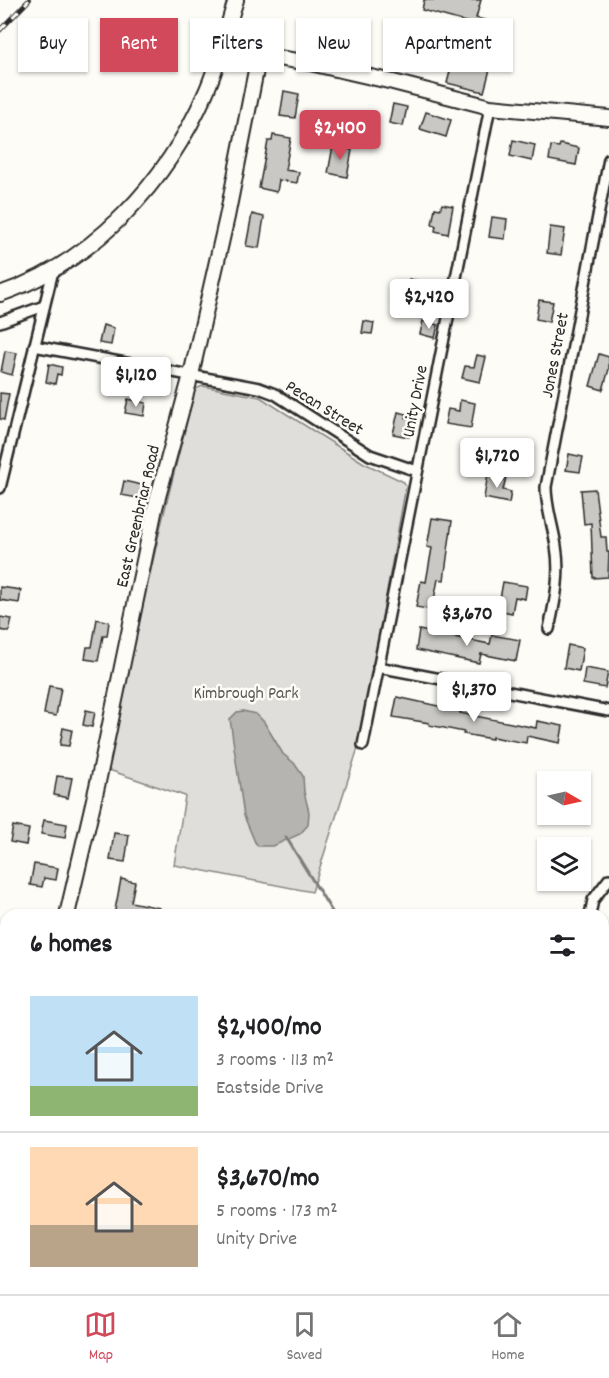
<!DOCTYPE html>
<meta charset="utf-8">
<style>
body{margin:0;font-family:Dekko,sans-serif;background:#f2f2f2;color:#202124;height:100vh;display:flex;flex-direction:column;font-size:22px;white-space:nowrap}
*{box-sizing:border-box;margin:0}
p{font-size:20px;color:#757577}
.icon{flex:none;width:33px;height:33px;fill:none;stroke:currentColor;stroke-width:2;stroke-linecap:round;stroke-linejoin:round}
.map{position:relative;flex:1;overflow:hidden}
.side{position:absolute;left:0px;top:909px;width:609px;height:386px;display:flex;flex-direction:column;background:#fff;border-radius:18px 18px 0 0;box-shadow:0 2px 4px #0004}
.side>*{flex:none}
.banner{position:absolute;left:18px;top:18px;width:573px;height:54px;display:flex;gap:12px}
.needle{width:39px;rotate:99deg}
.controls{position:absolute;left:537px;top:771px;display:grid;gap:12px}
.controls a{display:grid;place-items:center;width:54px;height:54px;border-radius:0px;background:#fff;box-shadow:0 2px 4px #0004;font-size:30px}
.price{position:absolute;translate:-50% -51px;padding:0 14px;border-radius:6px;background:#fff;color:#222;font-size:20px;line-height:39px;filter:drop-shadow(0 2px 3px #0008)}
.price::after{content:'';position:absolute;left:50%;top:36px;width:18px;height:14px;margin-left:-9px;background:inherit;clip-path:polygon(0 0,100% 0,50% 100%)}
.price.selected{background:#d1495b;color:#fff}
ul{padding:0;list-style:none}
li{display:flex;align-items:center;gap:18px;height:150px;padding:0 30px}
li+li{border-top:2px solid #e0e0e0}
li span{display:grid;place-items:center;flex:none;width:168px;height:120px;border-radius:0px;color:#555}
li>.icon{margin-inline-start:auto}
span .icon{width:72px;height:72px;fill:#fffc;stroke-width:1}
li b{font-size:26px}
h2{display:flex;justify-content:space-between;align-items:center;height:72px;padding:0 30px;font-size:26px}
.pill{padding:0 21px;border-radius:0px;background:#fff;box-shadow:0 2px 4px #0004;font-size:21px;line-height:54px}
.pill.selected{background:#d1495b;color:#fff}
.dock{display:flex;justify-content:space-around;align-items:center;height:84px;border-top:2px solid #e0e0e0;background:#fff;font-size:16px;color:#757577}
.dock a{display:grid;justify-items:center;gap:3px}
.dock .selected{color:#d1495b}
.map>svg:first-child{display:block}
</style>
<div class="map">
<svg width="609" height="1294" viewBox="0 0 609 1294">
<rect width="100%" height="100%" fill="#fdfcf7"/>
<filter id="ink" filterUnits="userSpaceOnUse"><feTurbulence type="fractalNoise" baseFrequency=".0167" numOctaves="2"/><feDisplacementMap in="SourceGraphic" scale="12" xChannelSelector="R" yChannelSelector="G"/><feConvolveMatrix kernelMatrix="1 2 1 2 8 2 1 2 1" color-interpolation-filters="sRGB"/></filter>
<g filter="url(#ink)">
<g fill="#dfdeda" stroke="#858482" stroke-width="1.5">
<polygon points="203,386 260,397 364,463 404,482 406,486 359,745 312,892 174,865 185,796 106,769 161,525 195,389"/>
<polygon points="0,1075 6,1076 6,1288 11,1289 11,1294 0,1294"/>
</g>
<polygon fill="#b5b4b1" stroke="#7e7d7b" stroke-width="1.5" points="243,711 256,714 264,722 283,754 294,763 303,776 304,792 309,812 308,825 300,834 273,846 258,846 255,842 244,816 230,719 237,712"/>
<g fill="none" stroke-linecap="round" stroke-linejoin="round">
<g stroke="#7e7d7b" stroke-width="3">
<polyline points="286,837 334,915"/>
<polyline points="397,1288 398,1294"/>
</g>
</g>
<g fill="#c9c8c4" stroke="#2b2b2b" stroke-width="1.5">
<polygon points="424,0 481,0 476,18 502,24 484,92 447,83 454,56 435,53 439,34 469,40 473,24 422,10"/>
<polygon points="284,91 299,94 295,118 280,116"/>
<polygon points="393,104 407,107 403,126 389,123"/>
<polygon points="426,112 451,120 446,137 420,129"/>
<polygon points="273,135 291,138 285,170 299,172 297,183 279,180 277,192 259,188 268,141 272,141"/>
<polygon points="513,140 535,145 532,161 510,156"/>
<polygon points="560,144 579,148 576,165 549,160 551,146 559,147"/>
<polygon points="333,146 352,150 347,177 328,173"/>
<polygon points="442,204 453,206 448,234 435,231 436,226 432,224 435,208 440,209"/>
<polygon points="252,214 264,217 259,248 246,246"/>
<polygon points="492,217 507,219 505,239 489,237"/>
<polygon points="550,227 565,229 561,255 547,253"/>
<polygon points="409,279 431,283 428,300 423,299 422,305 405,302"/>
<polygon points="539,300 553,302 549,322 536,319"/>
<polygon points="364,321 374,323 372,334 362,333"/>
<polygon points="423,321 438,325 435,338 420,334"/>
<polygon points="103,325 114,328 111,345 99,343"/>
<polygon points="5,351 17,353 12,375 1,372"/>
<polygon points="599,354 609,357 609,369 603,390 590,386"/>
<polygon points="477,355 486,357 480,382 462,378 465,366 474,367"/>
<polygon points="49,364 62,367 61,375 57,374 55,384 46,382"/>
<polygon points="0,393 9,394 4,420 0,419"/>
<polygon points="128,399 146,403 144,416 125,413"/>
<polygon points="460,400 475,403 471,428 445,424 448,409 459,411"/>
<polygon points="398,412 407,414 406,418 412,419 409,437 393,434"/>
<polygon points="513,447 530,450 528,462 511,459"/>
<polygon points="569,454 583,457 580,472 566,470"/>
<polygon points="488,474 506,477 503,490 511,492 509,503 484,498"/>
<polygon points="124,481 146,486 143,499 121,495"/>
<polygon points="595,489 601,537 606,537 607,552 609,552 608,577 593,578 591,523 584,524 581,490"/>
<polygon points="432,518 452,521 444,580 438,579 432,610 416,607 421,581 426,582 432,548 427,547"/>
<polygon points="503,582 527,586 525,599 515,597 512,613 498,610"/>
<polygon points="0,587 21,590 19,603 0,600"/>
<polygon points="0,617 12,619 9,632 0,630"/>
<polygon points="97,619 109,622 107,636 103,636 98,661 85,659 87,647 92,647"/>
<polygon points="419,630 490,644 492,635 520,640 516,661 481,654 479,663 416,650"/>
<polygon points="568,645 583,648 579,671 564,668"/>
<polygon points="585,668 608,672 605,688 583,684"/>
<polygon points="49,686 61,688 56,716 44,714"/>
<polygon points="397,697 461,711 460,713 536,728 537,721 563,726 560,743 527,736 526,743 492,737 492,739 463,734 464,732 429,725 429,723 393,717"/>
<polygon points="86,710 95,712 92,727 83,725"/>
<polygon points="63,728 72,730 69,746 60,745"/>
<polygon points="57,776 72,778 68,798 54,795"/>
<polygon points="44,820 67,824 65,838 41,834"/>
<polygon points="13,826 29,829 26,845 10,842"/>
<polygon points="114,833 129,835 125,862 110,860"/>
<polygon points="34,864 58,868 56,880 44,878 42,887 30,885"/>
<polygon points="121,879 135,882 131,902 160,908 158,915 114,915"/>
</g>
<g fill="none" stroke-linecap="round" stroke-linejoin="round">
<defs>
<g id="street">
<polyline points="0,322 44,306"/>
<polyline points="34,346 259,388 275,394 370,455 417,471"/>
<polyline points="0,488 53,271"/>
<path d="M549 629C555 601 561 575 556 546 553 526 546 507 546 487L609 159"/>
<polyline points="378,667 609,711"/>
<polyline points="363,745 490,107"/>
<polyline points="590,915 593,900 609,879"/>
<polyline points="0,1069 6,1070"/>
<polyline points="166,1294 166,1288"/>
</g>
<g id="secondary">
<polyline points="220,49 310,63 393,82 490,107 609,118"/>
<path d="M0 294C94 262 167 182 206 92 219 63 226 30 236 0"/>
<polyline points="67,915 98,782 155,508 191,375 227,217 259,55"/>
<polyline points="16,1294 16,1288"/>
</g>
</defs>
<use href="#street" stroke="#2b2b2b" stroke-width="14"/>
<use href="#secondary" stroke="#2b2b2b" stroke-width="18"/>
<use href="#street" stroke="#fdfcf7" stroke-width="9"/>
<use href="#secondary" stroke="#fdfcf7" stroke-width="14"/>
<defs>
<polyline id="rail" points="0,30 29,0"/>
</defs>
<use href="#rail" stroke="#2b2b2b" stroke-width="5"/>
<use href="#rail" stroke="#fdfcf7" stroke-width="3" stroke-dasharray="9" stroke-linecap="butt"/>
</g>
</g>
<g text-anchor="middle" stroke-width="5" stroke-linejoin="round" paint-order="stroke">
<g font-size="18" fill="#2b2b2b" stroke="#fdfcf7">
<text transform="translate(554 355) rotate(-79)" y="6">Jones Street</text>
<text transform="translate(414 401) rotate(-79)" y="6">Unity Drive</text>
<text transform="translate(325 407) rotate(32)" y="6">Pecan Street</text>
<text transform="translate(137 516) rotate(-77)" y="6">East Greenbriar Road</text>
</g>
<g font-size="18" fill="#585857" stroke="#fdfcf7">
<text x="246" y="698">Kimbrough Park</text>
</g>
</g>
</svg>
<div class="controls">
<a><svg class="needle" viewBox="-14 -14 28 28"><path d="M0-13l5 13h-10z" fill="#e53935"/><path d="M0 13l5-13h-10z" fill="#757577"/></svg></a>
<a><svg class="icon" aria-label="layers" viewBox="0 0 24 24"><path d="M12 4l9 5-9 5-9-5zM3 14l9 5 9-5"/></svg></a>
</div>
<b class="price selected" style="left:340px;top:161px">$2,400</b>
<b class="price" style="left:429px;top:330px">$2,420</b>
<b class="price" style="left:136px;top:408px">$1,120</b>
<b class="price" style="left:497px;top:489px">$1,720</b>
<b class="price" style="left:467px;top:647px">$3,670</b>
<b class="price" style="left:474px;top:723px">$1,370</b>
<div class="banner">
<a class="pill">Buy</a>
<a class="pill selected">Rent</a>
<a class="pill">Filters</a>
<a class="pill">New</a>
<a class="pill">Apartment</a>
</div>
<section class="side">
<h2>6 homes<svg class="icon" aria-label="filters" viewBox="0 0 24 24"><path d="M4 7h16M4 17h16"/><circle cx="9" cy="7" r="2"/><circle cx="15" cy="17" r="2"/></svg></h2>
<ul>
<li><span style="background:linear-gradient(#bfe0f5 75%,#8fb573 0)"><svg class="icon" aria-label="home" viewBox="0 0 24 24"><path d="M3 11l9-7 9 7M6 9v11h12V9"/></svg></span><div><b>$2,400/mo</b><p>3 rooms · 113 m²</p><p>Eastside Drive</p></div></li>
<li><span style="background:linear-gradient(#ffd9b3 65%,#b9a48a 0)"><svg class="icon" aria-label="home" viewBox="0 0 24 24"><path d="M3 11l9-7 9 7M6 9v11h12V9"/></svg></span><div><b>$3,670/mo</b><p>5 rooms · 173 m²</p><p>Unity Drive</p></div></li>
</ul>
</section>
</div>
<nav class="dock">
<a class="selected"><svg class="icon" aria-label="map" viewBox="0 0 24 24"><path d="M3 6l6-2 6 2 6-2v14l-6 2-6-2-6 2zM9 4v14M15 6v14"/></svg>Map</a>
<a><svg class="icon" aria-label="saved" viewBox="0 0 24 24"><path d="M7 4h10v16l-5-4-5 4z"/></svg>Saved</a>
<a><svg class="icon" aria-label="home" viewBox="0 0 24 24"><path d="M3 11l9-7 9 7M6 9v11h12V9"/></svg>Home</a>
</nav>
